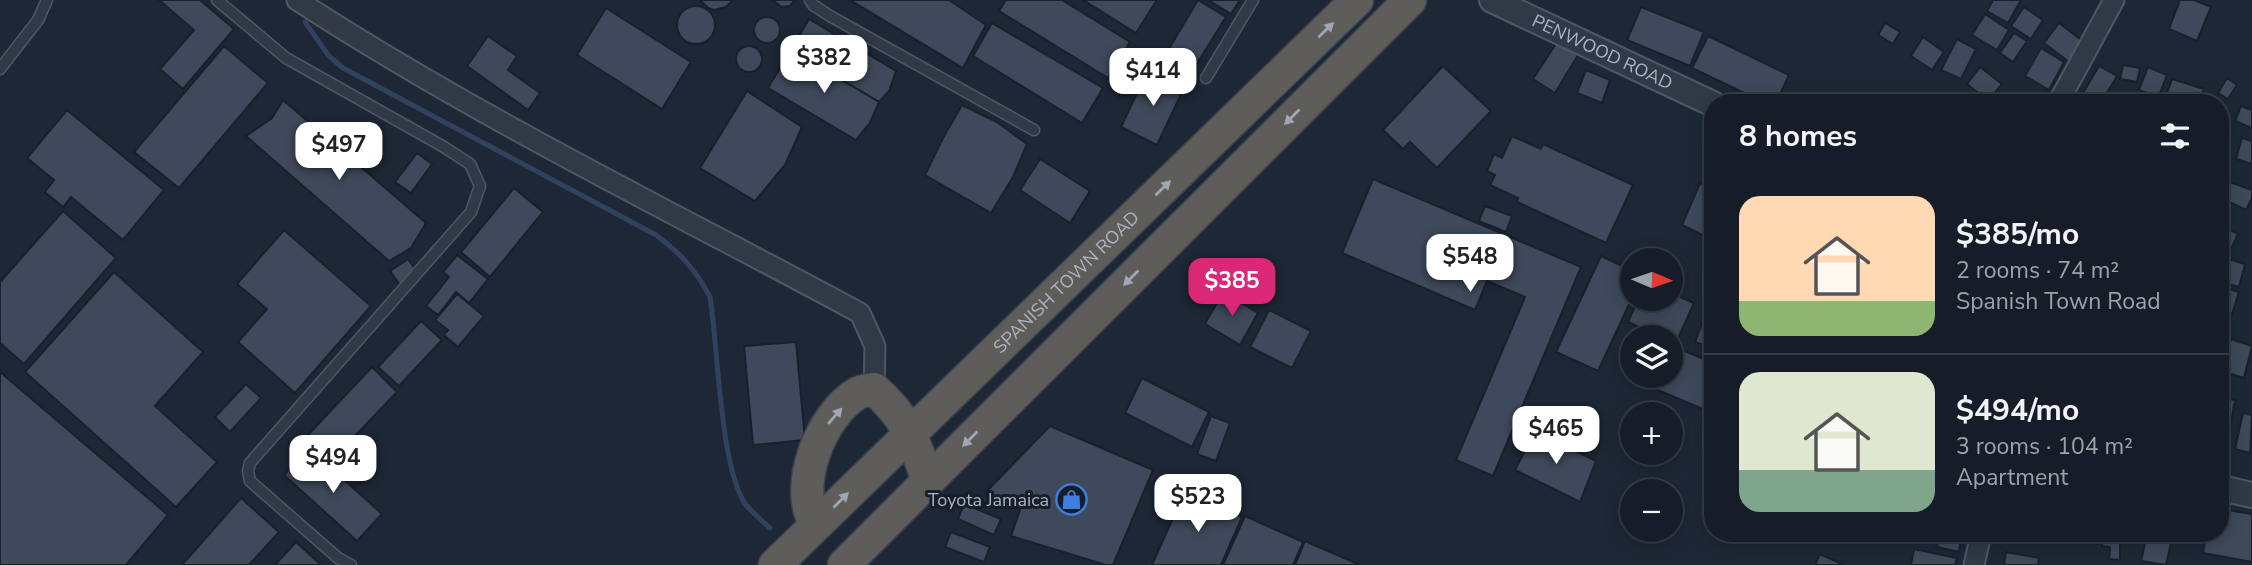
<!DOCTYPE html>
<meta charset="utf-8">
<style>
body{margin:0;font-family:"Nunito Sans",sans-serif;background:#232a34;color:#f1f3f6;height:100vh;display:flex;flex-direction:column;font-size:26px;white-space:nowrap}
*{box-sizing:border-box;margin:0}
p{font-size:23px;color:#9ea2a8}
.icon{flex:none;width:38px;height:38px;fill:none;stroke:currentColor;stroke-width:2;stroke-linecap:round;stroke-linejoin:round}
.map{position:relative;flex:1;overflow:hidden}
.side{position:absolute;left:1704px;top:94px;width:525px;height:448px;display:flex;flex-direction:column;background:#161d28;border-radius:28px;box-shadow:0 4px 18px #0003,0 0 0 2px #353b45}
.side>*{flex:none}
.needle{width:46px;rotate:92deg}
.tools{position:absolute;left:1620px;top:248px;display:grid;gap:14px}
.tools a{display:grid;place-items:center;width:63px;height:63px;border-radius:50%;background:#161d28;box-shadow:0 4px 18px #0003,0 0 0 2px #353b45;font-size:35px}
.price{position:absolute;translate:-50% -60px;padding:0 16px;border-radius:14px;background:#fff;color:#222;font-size:23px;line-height:46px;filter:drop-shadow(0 2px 4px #0008)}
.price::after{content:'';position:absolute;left:50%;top:42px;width:21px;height:16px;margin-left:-10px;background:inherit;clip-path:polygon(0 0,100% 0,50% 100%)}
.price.selected{background:#db2777;color:#fff}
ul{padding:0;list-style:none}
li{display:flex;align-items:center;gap:21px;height:175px;padding:0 35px}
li+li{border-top:2px solid #353b45}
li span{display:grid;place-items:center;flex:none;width:196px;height:140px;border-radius:21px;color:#555}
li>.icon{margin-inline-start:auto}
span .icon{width:84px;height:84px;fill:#fffc;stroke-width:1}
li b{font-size:30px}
h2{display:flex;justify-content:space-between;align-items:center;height:84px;padding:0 35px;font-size:30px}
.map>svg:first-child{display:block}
</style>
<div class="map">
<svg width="2252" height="565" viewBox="0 0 2252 565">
<rect width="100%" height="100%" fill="#1e2735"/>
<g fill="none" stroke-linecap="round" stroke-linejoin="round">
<path stroke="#30425d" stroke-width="5" d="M305 22 329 56 343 68 656 235C680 253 696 270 710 297 718 346 720 469 746 505 753 513 762 521 770 528"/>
</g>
<g fill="#3f495b" stroke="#19202c" stroke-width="2">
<polygon points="159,0 200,0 234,29 183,89 160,69 194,30"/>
<polygon points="700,0 733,0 726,7 714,10 708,8"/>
<polygon points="772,0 795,0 790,6 782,7"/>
<polygon points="850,0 949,0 986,25 963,68"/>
<polygon points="1006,0 1062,0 1130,42 1108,78 999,11"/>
<polygon points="1083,0 1157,0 1136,33"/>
<polygon points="1198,0 1226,17 1188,78 1161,62"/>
<polygon points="1208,0 1240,0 1231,14"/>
<polygon points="1993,0 2021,0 2008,23 1987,11"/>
<polygon points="2180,0 2194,0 2211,7 2197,41 2169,29"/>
<circle cx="696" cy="25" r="19"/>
<polygon points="1641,7 1704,32 1690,66 1627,40"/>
<polygon points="2024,7 2043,20 2031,39 2011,26"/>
<polygon points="606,8 691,62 662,109 577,55"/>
<polygon points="1985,14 2009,30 1997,50 1972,35"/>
<circle cx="767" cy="30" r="13"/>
<polygon points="809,19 896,71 889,91 879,102 791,50"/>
<polygon points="992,23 1103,88 1082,123 973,56"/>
<polygon points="1885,23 1900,32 1893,44 1878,35"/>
<polygon points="2059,23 2084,42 2069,62 2044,43"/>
<polygon points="2014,33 2027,41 2013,62 2000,53"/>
<polygon points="488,36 517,56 508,70 540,93 528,110 467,66"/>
<polygon points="1708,36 1789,75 1776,103 1765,103 1692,68"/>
<polygon points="1923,37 1944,52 1932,70 1911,56"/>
<polygon points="1957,39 1976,49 1961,79 1941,70"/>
<polygon points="1557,42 1578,55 1555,93 1533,79"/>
<circle cx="749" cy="59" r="13"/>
<polygon points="224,46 268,83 179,188 134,152"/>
<polygon points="2041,48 2064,62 2049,90 2025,76"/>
<polygon points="791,50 879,102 870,123 856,140 768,88"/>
<polygon points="2123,65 2140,68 2137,82 2120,79"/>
<polygon points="1443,66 1491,111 1437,168 1410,142 1403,149 1383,130"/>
<polygon points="2099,66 2117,76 2101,103 2085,103 2079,100"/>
<polygon points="1980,67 2002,84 1988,101 1967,84"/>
<polygon points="2148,67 2167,75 2158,98 2139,90"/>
<polygon points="1148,70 1184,88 1157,145 1121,127"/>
<polygon points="1586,70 1610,80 1602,103 1577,93"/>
<polygon points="2227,78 2237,85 2228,99 2218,93"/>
<polygon points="2172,79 2204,89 2199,103 2167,93"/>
<polygon points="747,91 802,127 785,165 755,201 700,168"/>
<polygon points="2120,94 2148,98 2147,103 2119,103"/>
<polygon points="283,100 426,223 411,248 389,261 246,136 272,118"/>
<polygon points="962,105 997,122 1027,144 1013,177 991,213 925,175 943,138"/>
<polygon points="2241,106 2252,110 2252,128 2235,121"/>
<polygon points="67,110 164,190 123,240 71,197 63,207 45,192 54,180 27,158"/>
<polygon points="1512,136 1541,149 1543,144 1633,185 1606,243 1517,202 1518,198 1490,185 1495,175 1487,171 1494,154 1502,158"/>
<polygon points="2242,138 2252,141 2252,164 2236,159"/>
<polygon points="417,153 432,164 411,193 395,182"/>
<polygon points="1040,159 1090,191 1070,223 1020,190"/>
<polygon points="1373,179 1581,267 1493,476 1456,460 1525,297 1487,281 1475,310 1342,253"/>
<polygon points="2227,181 2252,190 2252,198 2246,210 2221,198"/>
<polygon points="1700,183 1713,189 1713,240 1682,225"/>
<polygon points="514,188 543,212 490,277 461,252"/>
<polygon points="1485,206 1512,216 1506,232 1479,221"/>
<polygon points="63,211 116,258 24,364 0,343 0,282"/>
<polygon points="2222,226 2238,234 2231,249 2221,244"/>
<polygon points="284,230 371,306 295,393 238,342 267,309 237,284"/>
<polygon points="457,255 488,279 469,303 456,292 438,315 426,306 449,277 443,272"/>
<polygon points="1601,256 1633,271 1633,296 1598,371 1556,352"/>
<polygon points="408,259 417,272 400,285 390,271"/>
<polygon points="2228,259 2245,264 2239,287 2221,282"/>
<polygon points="114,272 203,352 155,406 217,462 176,507 25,372"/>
<polygon points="2221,287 2239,292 2232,314 2221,311"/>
<polygon points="1223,292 1258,313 1240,345 1205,324"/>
<polygon points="1671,293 1694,303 1676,343 1671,341 1671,338 1664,338 1628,322 1638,299 1671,299"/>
<polygon points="457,294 484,316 458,347 444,335 448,330 435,320"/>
<polygon points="1269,310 1311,331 1292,368 1250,347"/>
<polygon points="1706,313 1713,316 1713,348 1695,342"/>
<polygon points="421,321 442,340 399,386 378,367"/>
<polygon points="2231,339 2252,346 2244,378 2221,371"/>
<polygon points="796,342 805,440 753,445 744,346"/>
<polygon points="1671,345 1713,363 1712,413 1653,388 1658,376 1671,376"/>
<polygon points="372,367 397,392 332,460 307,436"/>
<polygon points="0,372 168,515 126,565 0,565"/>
<polygon points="1142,378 1209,412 1192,447 1125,413"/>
<polygon points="246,384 261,398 230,432 215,417"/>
<polygon points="2221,398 2235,400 2230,428 2221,426"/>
<polygon points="2243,413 2252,415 2250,453 2235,449"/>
<polygon points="1211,416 1230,423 1216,461 1197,454"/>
<polygon points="1050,426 1153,470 1113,565 1106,565 1011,536 1021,507 985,493"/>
<polygon points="1535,431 1596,461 1580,502 1515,470"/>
<polygon points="309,448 382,514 357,541 284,475"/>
<polygon points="1185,491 1242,517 1221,565 1152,565"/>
<polygon points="241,498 279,532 249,565 182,565"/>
<polygon points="964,504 1001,519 994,535 958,519"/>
<polygon points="2221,509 2252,514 2252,562 2203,553 2206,534 2221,534"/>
<polygon points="1245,516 1303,542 1293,565 1223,565"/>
<polygon points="951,532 990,547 984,562 945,547"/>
<polygon points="1939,534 1962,534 1959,552 1937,547"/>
<polygon points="2144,534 2173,534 2166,565 2141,561 2147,534"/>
<polygon points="2103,540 2120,541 2120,560 2109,559 2110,547 2102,546"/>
<polygon points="1305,541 1360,565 1295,565"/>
<polygon points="296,542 321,565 275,565"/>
<polygon points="1914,549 1957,558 1955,565 1911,565"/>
<polygon points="2006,552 2039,558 2038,565 2004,565"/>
<polygon points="1820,554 1844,565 1815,565"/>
</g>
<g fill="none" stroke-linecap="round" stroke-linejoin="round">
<defs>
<g id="service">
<polyline points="217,0 286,58 444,147 470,164 480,186 471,212 250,463 248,471 250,481 338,558 351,565"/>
<polyline points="810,0 813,5 830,16 1034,130"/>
<polyline points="0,69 38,20 47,0"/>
<polyline points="1206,78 1253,0"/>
</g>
<g id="minor">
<path d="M297 0C477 117 671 211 860 313L875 346 874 389"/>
<polyline points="2058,103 2114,0"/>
<polyline points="1974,565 1981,534"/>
</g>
<g id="tertiary">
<path id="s1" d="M1492 0 1713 104"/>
<polyline points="2221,488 2252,495"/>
</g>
<g id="trunk">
<path d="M816 524C792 488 821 414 858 393 862 391 869 390 874 389 908 419 913 439 928 481"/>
<path id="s2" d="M775 565 1357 0"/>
<polyline points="844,565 1410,0"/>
</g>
</defs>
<use href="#service" stroke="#4f5664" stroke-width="13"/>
<use href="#minor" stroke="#4f5664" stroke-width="23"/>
<use href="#tertiary" stroke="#4f5664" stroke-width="28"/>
<use href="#trunk" stroke="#3c4350" stroke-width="35"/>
<use href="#service" stroke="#313946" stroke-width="10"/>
<use href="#minor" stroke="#313946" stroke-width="19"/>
<use href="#tertiary" stroke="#313946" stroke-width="24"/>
<use href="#trunk" stroke="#5e5d5a" stroke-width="32"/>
</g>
<defs><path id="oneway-solid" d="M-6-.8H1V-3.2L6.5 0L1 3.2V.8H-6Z" transform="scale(1.75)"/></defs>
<g fill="#9fa6b4">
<use href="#oneway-solid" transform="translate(1326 30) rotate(-44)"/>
<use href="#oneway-solid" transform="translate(1292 117) rotate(135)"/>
<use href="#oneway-solid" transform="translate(1163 188) rotate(-44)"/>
<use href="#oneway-solid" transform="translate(1131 278) rotate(135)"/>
<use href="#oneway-solid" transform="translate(835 416) rotate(-49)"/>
<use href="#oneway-solid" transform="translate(970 439) rotate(135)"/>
<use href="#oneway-solid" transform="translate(841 500) rotate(-45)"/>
</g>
<defs>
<symbol id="shop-ring" viewBox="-11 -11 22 22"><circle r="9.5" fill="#171e2a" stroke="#3f7fe0" stroke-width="1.5"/><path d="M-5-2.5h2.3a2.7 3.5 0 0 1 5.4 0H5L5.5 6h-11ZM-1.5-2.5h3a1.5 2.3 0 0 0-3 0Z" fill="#3f7fe0"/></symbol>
</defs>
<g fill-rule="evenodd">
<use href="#shop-ring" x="1054" y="482" width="35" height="35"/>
</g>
<g text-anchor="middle" stroke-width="6" stroke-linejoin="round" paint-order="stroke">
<g font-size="18" fill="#abb3c4" stroke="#171e2a">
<text dy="6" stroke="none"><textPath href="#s1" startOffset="122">PENWOOD ROAD</textPath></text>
<text dy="6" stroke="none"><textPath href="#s2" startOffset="406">SPANISH TOWN ROAD</textPath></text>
</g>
<g font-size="18" fill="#abb3c4" stroke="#171e2a" text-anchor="end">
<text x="1049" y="506">Toyota Jamaica</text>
</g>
</g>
</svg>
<div class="tools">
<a><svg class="needle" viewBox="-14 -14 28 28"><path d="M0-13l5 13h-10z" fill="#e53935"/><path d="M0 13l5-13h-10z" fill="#9ea2a8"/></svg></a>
<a><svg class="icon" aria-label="layers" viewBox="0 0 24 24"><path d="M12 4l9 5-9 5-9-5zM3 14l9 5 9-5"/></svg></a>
<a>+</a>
<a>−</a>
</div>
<b class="price" style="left:824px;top:95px">$382</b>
<b class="price" style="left:1153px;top:108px">$414</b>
<b class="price" style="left:339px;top:182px">$497</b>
<b class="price" style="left:1470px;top:294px">$548</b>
<b class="price selected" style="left:1232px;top:318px">$385</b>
<b class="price" style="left:1556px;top:466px">$465</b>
<b class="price" style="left:333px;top:495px">$494</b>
<b class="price" style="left:1198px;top:534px">$523</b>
<section class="side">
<h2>8 homes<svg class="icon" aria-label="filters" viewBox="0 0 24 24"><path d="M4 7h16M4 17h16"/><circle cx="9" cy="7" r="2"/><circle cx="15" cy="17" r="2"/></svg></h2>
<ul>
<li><span style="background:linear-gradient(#ffd9b3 75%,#8fb573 0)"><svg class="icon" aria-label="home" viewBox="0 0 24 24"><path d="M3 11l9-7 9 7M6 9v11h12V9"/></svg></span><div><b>$385/mo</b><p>2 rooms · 74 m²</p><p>Spanish Town Road</p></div></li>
<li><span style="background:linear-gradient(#dfe7d0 70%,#7fa58c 0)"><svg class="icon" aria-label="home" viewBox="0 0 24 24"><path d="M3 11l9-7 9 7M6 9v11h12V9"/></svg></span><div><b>$494/mo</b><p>3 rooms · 104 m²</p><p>Apartment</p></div></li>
</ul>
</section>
</div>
